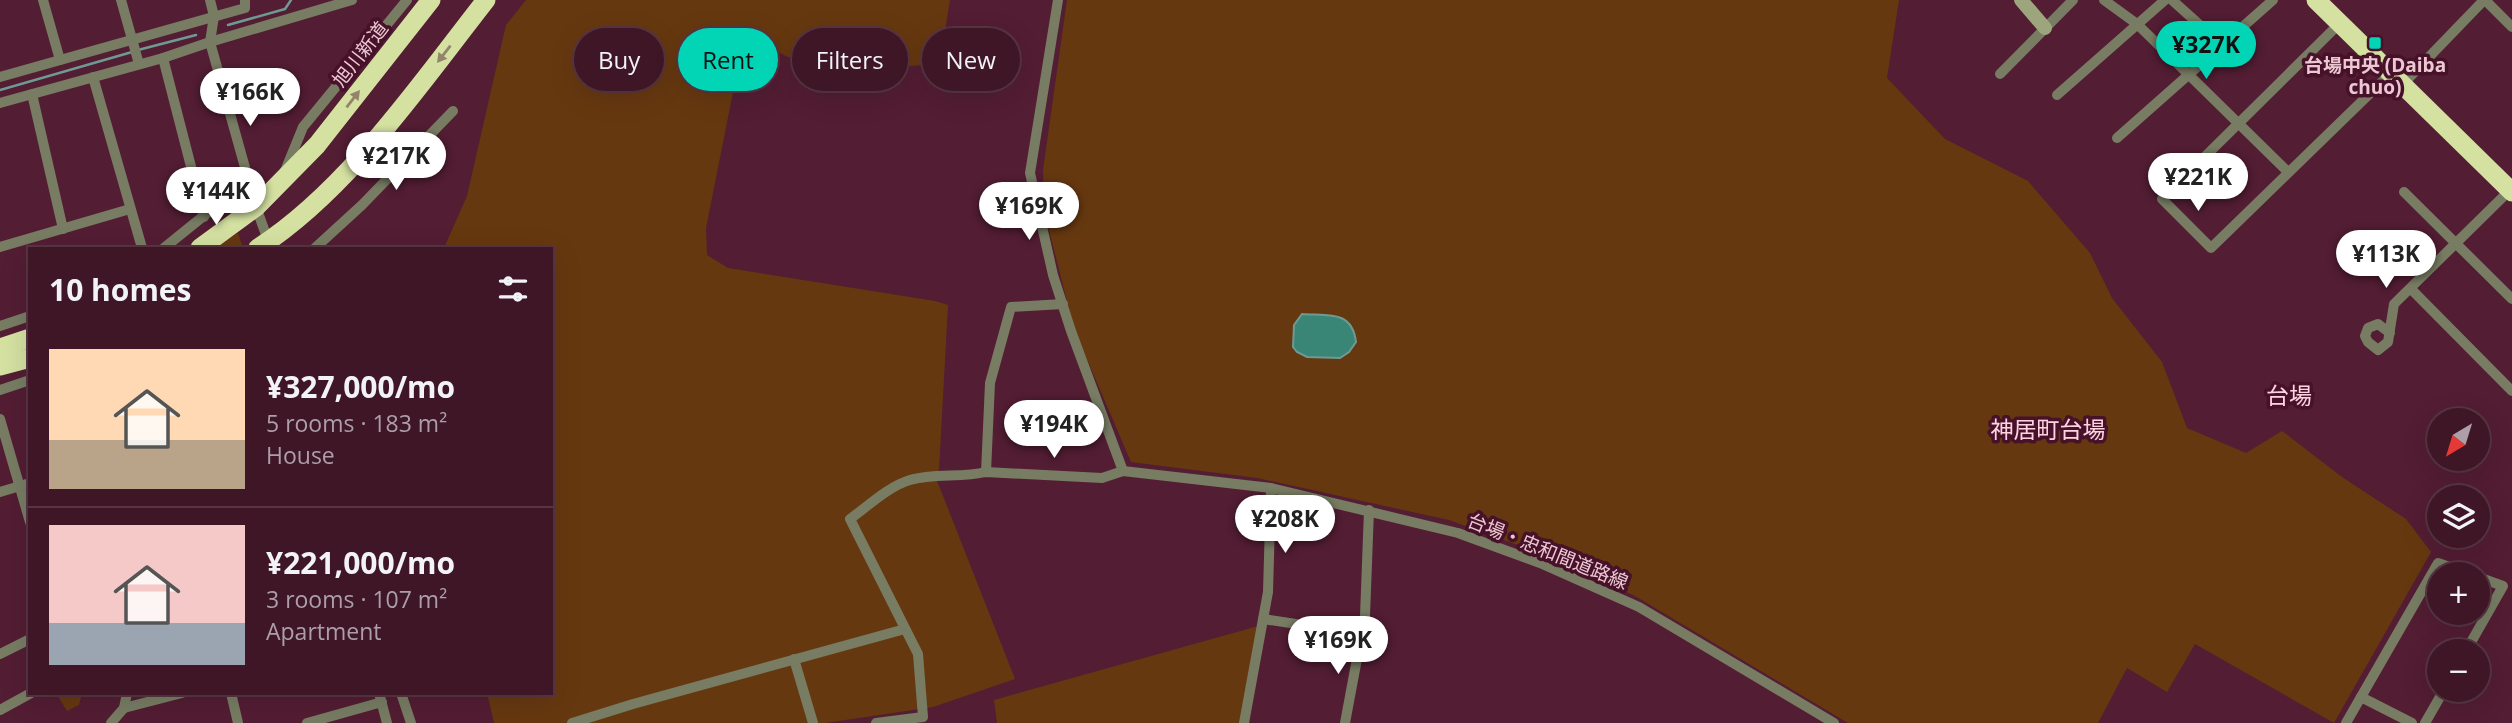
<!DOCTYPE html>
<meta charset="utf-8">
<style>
body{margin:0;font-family:"Open Sans","Noto Sans JP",sans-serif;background:#492332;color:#f1f3f6;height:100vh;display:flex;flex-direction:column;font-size:26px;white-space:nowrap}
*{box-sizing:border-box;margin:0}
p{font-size:23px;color:#ad9fa7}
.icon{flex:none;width:38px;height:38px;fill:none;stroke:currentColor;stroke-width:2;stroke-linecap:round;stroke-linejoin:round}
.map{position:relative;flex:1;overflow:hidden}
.sheet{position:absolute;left:28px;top:247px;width:525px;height:448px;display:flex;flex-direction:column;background:#3e1626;border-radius:0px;box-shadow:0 7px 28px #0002,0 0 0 2px #573543}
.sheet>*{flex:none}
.hud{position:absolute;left:574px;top:28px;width:665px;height:63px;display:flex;gap:14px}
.needle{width:46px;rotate:218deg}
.buttons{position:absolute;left:2427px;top:408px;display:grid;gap:14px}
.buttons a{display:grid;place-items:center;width:63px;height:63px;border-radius:50%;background:#3e1626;box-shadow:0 7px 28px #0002,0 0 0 2px #573543;font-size:35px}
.price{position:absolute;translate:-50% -60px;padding:0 16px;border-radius:24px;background:#fff;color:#222;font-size:23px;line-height:46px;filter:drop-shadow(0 2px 4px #0008)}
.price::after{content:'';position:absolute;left:50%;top:42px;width:21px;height:16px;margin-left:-10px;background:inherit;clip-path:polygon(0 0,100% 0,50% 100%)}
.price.selected{background:#01d5b6;color:#111}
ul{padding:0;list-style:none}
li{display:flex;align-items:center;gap:21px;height:175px;padding:0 21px}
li+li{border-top:2px solid #573543}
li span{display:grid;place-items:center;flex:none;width:196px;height:140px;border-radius:0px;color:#555}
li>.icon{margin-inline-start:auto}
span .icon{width:84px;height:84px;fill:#fffc;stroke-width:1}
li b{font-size:30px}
h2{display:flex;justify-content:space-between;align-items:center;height:84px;padding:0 21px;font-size:30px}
.tag{padding:0 24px;border-radius:32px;background:#3e1626;box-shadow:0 7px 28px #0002,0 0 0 2px #573543;font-size:24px;line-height:63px}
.tag.selected{background:#01d5b6;color:#111}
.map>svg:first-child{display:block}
</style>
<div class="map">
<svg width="2512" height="723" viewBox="0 0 2512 723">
<rect width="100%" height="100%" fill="#531d33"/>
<g fill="#663810">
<polygon points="526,0 950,0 943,44 936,64 899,67 896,64 788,57 778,52 777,46 750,45 739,62 706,228 707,255 728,268 935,301 948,305 939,470 934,473 1015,679 933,707 825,723 494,723 487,693 551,693 551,248 444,248 467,196 506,25"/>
<polygon points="1067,0 1899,0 1887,78 1945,139 2028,181 2090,253 2112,298 2162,362 2187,428 2246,453 2282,431 2342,477 2406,519 2431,552 2334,723 2195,644 2167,692 2127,668 2098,723 1848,723 1635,596 1537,552 1449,520 1257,478 1131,462 1074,329 1044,210 1043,170"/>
<polygon points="238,233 243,248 215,248"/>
<polygon points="1262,625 1244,723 997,723 994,700"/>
<polygon points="56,693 82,693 79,705 67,711"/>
</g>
<path fill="#3a8676" stroke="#6f9a92" stroke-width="2" d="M1302 314C1329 316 1352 310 1356 342L1349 352 1340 358 1307 357 1297 352 1293 347 1294 325Z"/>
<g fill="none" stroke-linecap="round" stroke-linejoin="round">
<g stroke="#6f9a92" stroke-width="2.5">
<polyline points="228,25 285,9 291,0"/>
<polyline points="138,50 196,35"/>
<polyline points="0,90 132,52"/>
</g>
<g stroke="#777c63" stroke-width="10">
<polyline points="43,0 60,60"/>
<polyline points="121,0 139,64"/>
<polyline points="210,0 214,16 210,42 256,207 269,243"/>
<polyline points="1058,0 1030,173 1053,275 1071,331 1123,471"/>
<polyline points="2104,0 2137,24 2288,172"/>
<polyline points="2172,0 2222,45"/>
<polyline points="2485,0 2512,27"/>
<polyline points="2340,23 2162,199 2211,248 2391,73"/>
<polyline points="163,58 204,217"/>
<polyline points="2000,74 2073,0"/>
<polyline points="0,77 245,8 245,0"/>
<polyline points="93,77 142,248"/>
<polyline points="2403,84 2484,0"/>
<polyline points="32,94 63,229"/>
<polyline points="2057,95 2165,0"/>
<polyline points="0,103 163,58 210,42 352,0"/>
<polyline points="2117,138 2273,0"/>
<polyline points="285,171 303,127 407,0"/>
<polyline points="2404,192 2512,299"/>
<polyline points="0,247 130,209"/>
<polyline points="164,248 248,180"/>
<polyline points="315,248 362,205 453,111"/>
<polyline points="2411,289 2512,391"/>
<polyline points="0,326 30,316"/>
<polyline points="2390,333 2378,324 2368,328 2365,336 2368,342 2378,350 2388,342 2394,304 2510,190"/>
<polyline points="0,390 30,380"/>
<polyline points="0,419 30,522"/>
<polyline points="986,472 990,383 1011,307 1063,304"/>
<polyline points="0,492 30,483"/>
<polyline points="1263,619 1362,634"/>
<polyline points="2466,651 2503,586 2478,577"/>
<polyline points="0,654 30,639"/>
<polyline points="794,659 813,723"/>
<polyline points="231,693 238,723"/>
<polyline points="379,693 387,723"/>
<polyline points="401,693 411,723"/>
<polyline points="2361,697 2412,723"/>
<polyline points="124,708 182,693"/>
<polyline points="0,710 31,693"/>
<polyline points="111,723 124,708 127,693"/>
<polyline points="307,723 382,702"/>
<polyline points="572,723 633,704 905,629"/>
<path d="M876 723 923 717 918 654 850 519C868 506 889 486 910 480 934 473 961 478 986 472L1102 478 1123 471 1271 488 1458 533 1540 563 1639 607 1834 723"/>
<polyline points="1244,723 1268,592 1271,488"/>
<polyline points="1345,723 1365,616 1369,510"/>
<polyline points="2346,723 2438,563 2470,574"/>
<polyline points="2425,723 2444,690"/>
</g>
<polyline stroke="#9ca57c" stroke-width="14" points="2021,0 2045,28"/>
<g stroke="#d4e1a1" stroke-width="19">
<polyline points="2316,0 2512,192"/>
<polyline points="200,248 256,207 317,145 431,0"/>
<path d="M258 248C348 190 420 84 486 0"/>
<polyline points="0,348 30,338"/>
<polyline points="0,366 30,358"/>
</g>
</g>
<defs><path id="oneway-solid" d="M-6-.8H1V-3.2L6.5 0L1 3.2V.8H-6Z" transform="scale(1.75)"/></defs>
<g fill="#95846b">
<use href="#oneway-solid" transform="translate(444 54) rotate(128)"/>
<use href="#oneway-solid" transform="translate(353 99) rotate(-52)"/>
</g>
<rect fill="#01d5b6" stroke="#471229" stroke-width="2.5" x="2368" y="36" width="14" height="14" rx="3.5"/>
<g text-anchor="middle" stroke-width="7" stroke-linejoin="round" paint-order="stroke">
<g font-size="19" fill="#ecc8d3" stroke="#471229">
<text transform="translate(360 54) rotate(-52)" y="7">旭川新道</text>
<text transform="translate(1548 551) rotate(22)" y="7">台場・忠和間道路線</text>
</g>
<g font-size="19" font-weight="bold" fill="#ecc8d3" stroke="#471229">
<text x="2375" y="72">台場中央 (Daiba<tspan x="2375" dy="22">chuo)</tspan></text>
</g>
<g font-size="23" fill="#fed3e1" stroke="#471229">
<text x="2289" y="404">台場</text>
<text x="2048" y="438">神居町台場</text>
</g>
</g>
</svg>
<div class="buttons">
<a><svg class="needle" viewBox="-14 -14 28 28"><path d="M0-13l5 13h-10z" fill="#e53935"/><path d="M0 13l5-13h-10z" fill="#ad9fa7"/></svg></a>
<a><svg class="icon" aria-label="layers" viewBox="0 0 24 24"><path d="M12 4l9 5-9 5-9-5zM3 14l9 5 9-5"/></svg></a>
<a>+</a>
<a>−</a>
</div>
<b class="price selected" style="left:2206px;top:81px">¥327K</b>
<b class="price" style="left:250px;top:128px">¥166K</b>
<b class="price" style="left:396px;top:192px">¥217K</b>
<b class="price" style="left:2198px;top:213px">¥221K</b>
<b class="price" style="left:216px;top:227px">¥144K</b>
<b class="price" style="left:1029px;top:242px">¥169K</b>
<b class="price" style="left:2386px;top:290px">¥113K</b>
<b class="price" style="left:1054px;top:460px">¥194K</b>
<b class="price" style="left:1285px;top:555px">¥208K</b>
<b class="price" style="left:1338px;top:676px">¥169K</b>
<div class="hud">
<a class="tag">Buy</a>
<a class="tag selected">Rent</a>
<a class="tag">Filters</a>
<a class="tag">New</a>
</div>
<section class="sheet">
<h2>10 homes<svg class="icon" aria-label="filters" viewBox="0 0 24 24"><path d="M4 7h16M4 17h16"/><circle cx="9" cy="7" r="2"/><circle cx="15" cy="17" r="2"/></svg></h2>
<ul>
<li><span style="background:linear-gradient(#ffd9b3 65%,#b9a48a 0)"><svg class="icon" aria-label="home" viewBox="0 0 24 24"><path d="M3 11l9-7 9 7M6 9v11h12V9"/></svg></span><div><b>¥327,000/mo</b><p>5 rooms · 183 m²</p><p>House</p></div></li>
<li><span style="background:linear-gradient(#f6c9c9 70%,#9aa5b1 0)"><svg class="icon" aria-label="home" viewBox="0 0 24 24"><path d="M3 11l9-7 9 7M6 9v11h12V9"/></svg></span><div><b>¥221,000/mo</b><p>3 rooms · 107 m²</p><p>Apartment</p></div></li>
</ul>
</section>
</div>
